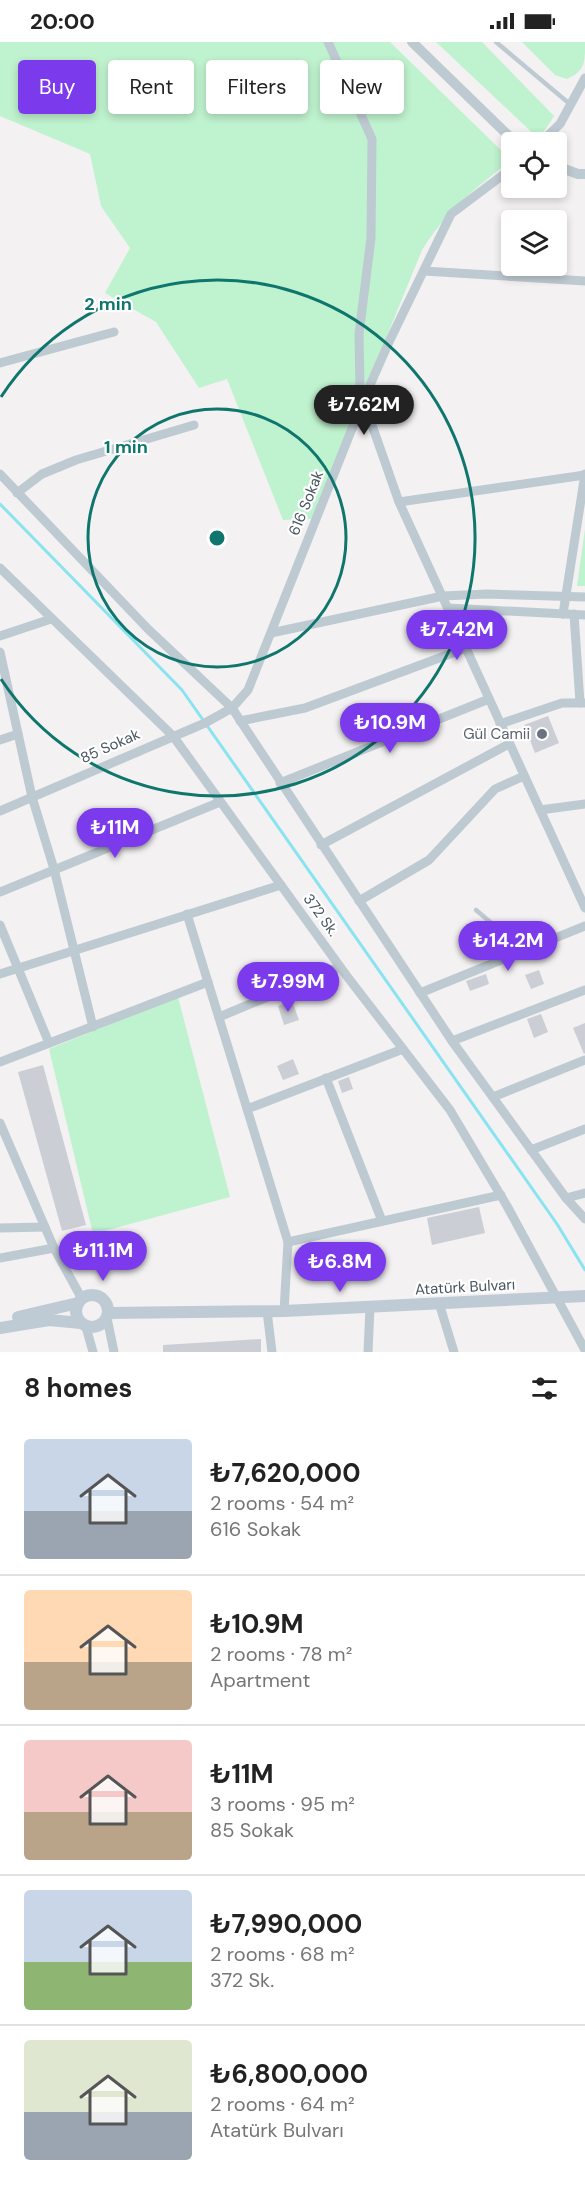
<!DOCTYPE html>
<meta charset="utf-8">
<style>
body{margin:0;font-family:"DM Sans",sans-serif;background:#f2f2f2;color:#222;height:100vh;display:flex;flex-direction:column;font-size:22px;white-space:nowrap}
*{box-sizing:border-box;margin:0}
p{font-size:20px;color:#767676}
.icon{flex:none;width:33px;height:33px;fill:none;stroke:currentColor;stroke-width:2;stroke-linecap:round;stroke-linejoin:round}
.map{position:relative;height:1310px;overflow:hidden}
.sheet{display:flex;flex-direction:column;background:#fff;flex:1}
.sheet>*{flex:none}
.hud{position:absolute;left:18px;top:18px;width:549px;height:54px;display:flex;gap:12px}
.fabs{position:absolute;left:501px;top:90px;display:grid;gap:12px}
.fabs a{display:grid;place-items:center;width:66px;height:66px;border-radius:6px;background:#fff;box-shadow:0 3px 9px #0003;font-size:30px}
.price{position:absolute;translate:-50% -51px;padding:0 14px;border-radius:21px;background:#7c3aed;color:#fff;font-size:20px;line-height:39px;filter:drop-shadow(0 2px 3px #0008)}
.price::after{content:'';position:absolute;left:50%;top:36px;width:18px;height:14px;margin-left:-9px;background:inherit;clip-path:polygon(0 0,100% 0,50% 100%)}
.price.selected{background:#222;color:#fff}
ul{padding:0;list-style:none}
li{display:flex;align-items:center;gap:18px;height:150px;padding:0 24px}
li+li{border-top:2px solid #e0e0e0}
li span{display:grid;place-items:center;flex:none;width:168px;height:120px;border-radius:6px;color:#555}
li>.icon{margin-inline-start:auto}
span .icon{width:72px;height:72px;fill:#fffc;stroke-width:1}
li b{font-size:26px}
h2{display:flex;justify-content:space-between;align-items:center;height:72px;padding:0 24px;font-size:26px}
.tag{padding:0 21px;border-radius:6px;background:#fff;box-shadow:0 3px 9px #0003;font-size:21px;line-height:54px}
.tag.selected{background:#7c3aed;color:#fff}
.status{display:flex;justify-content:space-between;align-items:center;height:42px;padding:0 30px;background:#fff;direction:ltr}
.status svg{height:16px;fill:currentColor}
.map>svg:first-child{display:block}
</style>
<div class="status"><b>20:00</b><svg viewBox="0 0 49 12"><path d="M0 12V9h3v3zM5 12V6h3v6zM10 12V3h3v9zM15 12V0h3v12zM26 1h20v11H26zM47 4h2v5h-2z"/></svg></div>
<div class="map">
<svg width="585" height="1310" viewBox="0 0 585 1310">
<rect width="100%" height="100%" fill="#f3f1f1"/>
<g fill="#bff2ce">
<path d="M0 0H390L511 118C475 147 447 168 422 208L312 477 283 478 227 337 199 346 156 280 105 251 130 206 101 164 90 112 0 74Z"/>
<polygon points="436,0 482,0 554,74 539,97"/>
<path d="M522 0H585C585 22 585 28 567 37L555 33Z"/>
<polygon points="585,487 585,544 577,544"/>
<polygon points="178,955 230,1155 93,1192 49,1007"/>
</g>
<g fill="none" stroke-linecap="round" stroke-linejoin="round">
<polyline stroke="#8ae3f0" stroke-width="3" points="0,462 182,648 557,1182 585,1228"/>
</g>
<g fill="#cbced4">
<polygon points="548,674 559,701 535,711 524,683"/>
<polygon points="530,881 534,894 516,901 512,887"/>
<polygon points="493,891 498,907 481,914 475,897"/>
<polygon points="539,928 544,942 531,947 525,933"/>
<polygon points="486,932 489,942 470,949 466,939"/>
<polygon points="292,959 299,978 284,983 278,964"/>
<polygon points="541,972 548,990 534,996 527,977"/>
<polygon points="585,981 585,1011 584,1012 573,986"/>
<polygon points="293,1017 299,1032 283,1038 277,1024"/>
<polygon points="43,1023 86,1183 62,1189 18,1030"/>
<polygon points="349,1035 353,1047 342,1051 338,1039"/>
<polygon points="479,1165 485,1191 432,1203 427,1176"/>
<polygon points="261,1297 261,1310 163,1310 163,1303"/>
</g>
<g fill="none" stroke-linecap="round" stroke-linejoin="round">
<g stroke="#becad1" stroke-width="4.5">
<polyline points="496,0 571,63"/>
<polyline points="476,868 496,885 512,914"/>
</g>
<g stroke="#becad1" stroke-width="9">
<polyline points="328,0 372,97 371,196 359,292 360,349 399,460 585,866"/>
<polyline points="541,100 560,82 585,36"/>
<polyline points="424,229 585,239"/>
<polyline points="0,321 114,290"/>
<polyline points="0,432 148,587 232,666 452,999 566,1156 585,1177"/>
<polyline points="17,451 42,432 76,418 194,383"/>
<polyline points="399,460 585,433"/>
<polyline points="0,526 173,694 346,933 450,1068 507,1164 585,1308"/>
<polyline points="448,566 585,573"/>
<polyline points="563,572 585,432"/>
<polyline points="574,572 580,661"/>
<polyline points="271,591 443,554 487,552 585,555"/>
<polyline points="0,594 51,577"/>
<polyline points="0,610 32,755 54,827 93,985"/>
<polyline points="240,679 305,666 466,606"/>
<polyline points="500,682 562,661 585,661"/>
<polyline points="0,698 18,692"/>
<polyline points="280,741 489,657"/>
<polyline points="540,768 585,762"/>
<polyline points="0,769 205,681 232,666 248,648 363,359 389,300 451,172 512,126"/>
<polyline points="321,803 509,702"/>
<polyline points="0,850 220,760"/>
<polyline points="359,859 429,818 495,747 524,734"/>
<polyline points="187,872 288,1200 284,1269"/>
<polyline points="0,883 49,1001"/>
<polyline points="0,932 281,843"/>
<polyline points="420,951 585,884"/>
<polyline points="219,975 340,925"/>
<polyline points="452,999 585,948"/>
<polyline points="0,1020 208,940"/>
<polyline points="326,1036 382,1179"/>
<polyline points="493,1055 585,1018"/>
<polyline points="247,1067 403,1007"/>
<polyline points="0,1081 54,1206 82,1257"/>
<polyline points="531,1108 585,1087"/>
<polyline points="566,1156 585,1151"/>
<polyline points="0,1186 45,1185"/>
<polyline points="288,1200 501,1153"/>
<polyline points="0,1216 54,1206"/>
<polyline points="439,1261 454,1310"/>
<polyline points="267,1269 272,1310"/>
<polyline points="107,1276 114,1310"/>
<polyline points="86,1285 93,1310"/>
<polyline points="368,1310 370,1265"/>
</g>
<g stroke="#becad1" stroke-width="10">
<polyline points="412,0 515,100"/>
<polyline points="556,124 578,132 585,132"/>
</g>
<g stroke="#becbd5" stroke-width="12">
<circle cx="92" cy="1269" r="16"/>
<polyline points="108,1271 284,1269 585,1254"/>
<polyline points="18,1275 78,1261"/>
<polyline points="0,1286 49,1278 81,1281"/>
</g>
</g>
<g fill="none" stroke="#0f766e" stroke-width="3">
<circle cx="217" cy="496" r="129"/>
<path d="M1 355A258 258 0 1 1 1 637"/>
</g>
<circle fill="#6b7280" stroke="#fff" stroke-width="2" cx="542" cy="692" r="6"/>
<g text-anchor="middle" stroke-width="4.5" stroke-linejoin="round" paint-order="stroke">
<g font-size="15" fill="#485660" stroke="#fff">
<text transform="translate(306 461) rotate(-68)" y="5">616 Sokak</text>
<text transform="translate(110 704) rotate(-24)" y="5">85 Sokak</text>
<text transform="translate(321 873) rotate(54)" y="5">372 Sk.</text>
<text transform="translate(465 1245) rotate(-3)" y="5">Atatürk Bulvarı</text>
</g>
<g font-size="15" fill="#5b616d" stroke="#fff" text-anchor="end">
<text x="530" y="697">Gül Camii</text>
</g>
</g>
<circle cx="217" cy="496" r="9" fill="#0f766e" stroke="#fff" stroke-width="3"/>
<g font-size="18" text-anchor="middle" font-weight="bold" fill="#0f766e" stroke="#fff" stroke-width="4.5" stroke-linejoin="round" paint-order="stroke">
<text x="108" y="268">2 min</text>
<text x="126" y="411">1 min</text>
</g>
</svg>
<div class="fabs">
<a><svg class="icon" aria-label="locate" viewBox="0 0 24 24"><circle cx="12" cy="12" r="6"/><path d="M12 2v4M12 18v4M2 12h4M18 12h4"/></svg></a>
<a><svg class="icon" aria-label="layers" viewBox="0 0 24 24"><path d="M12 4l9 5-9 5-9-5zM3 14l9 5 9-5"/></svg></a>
</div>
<b class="price selected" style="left:364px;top:394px">₺7.62M</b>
<b class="price" style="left:457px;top:619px">₺7.42M</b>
<b class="price" style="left:390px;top:712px">₺10.9M</b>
<b class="price" style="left:115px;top:817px">₺11M</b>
<b class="price" style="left:508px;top:930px">₺14.2M</b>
<b class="price" style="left:288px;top:971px">₺7.99M</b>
<b class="price" style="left:103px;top:1240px">₺11.1M</b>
<b class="price" style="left:340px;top:1251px">₺6.8M</b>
<div class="hud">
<a class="tag selected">Buy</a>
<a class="tag">Rent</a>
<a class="tag">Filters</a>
<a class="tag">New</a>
</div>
</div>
<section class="sheet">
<h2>8 homes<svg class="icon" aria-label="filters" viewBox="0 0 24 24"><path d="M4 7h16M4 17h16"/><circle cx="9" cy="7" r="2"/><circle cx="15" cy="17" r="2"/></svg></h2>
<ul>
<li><span style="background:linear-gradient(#c9d6e8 60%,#9aa5b1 0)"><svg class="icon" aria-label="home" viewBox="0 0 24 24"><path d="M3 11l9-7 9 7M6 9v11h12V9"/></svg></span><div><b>₺7,620,000</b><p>2 rooms · 54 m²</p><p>616 Sokak</p></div></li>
<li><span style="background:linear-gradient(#ffd9b3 60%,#b9a48a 0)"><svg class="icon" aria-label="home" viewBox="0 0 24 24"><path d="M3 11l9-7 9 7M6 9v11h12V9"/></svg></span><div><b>₺10.9M</b><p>2 rooms · 78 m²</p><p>Apartment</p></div></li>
<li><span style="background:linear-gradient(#f6c9c9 60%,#b9a48a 0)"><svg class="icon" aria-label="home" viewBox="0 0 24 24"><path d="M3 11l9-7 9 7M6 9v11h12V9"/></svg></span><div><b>₺11M</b><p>3 rooms · 95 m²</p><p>85 Sokak</p></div></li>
<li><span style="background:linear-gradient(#c9d6e8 60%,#8fb573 0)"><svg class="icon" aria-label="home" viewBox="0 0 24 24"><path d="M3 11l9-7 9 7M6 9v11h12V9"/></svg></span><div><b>₺7,990,000</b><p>2 rooms · 68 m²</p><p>372 Sk.</p></div></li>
<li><span style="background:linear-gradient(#dfe7d0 60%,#9aa5b1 0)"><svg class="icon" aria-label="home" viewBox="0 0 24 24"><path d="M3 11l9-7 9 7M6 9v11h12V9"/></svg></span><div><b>₺6,800,000</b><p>2 rooms · 64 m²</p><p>Atatürk Bulvarı</p></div></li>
</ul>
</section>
